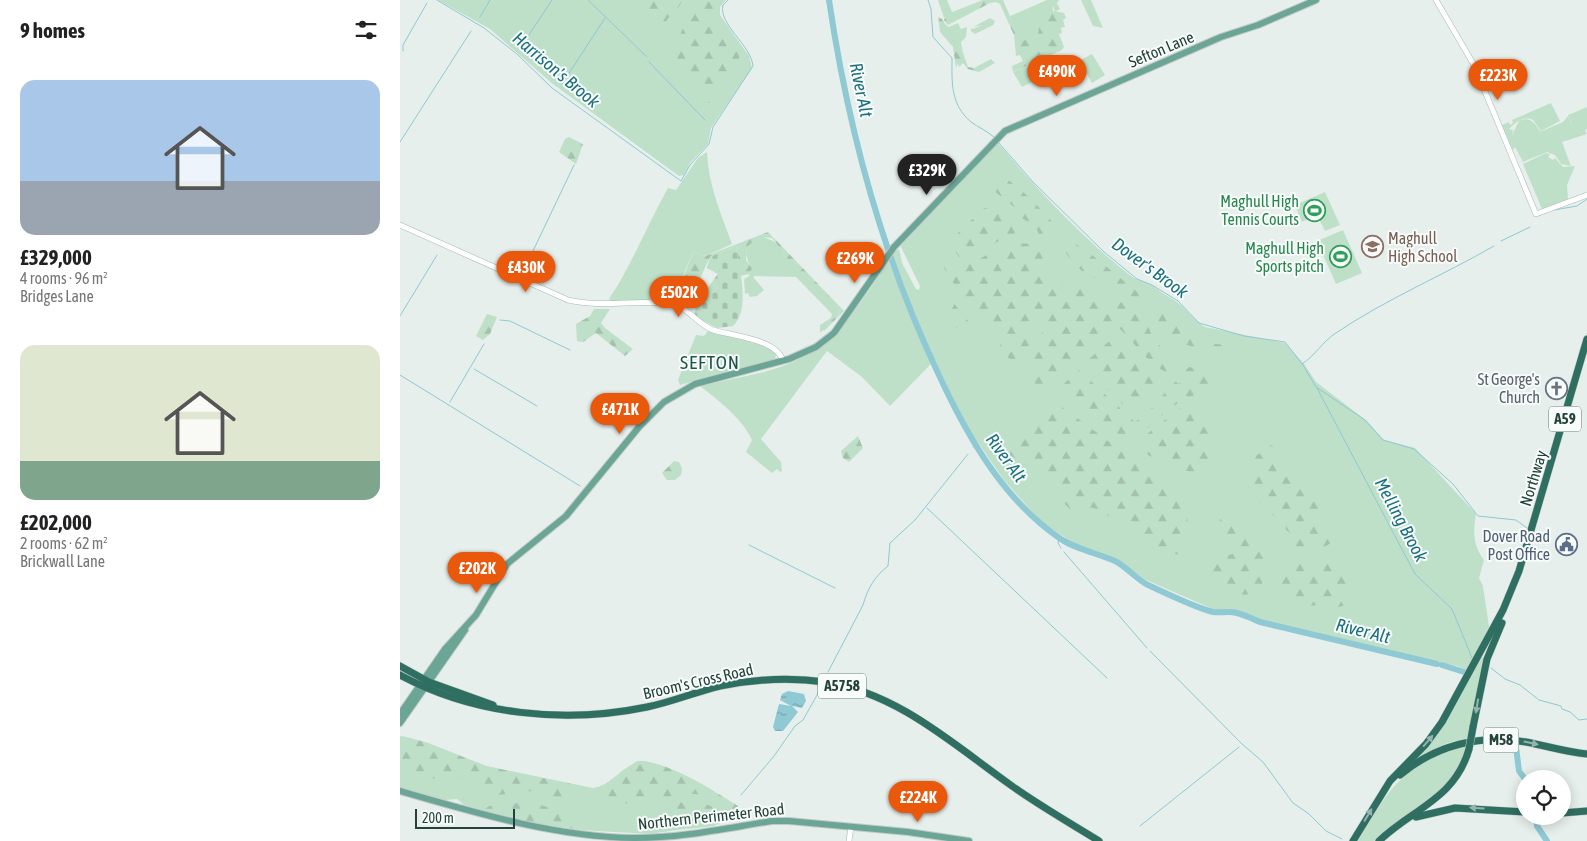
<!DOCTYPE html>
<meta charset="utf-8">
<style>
body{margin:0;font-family:"Asap Condensed",sans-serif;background:#f2f2f2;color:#222;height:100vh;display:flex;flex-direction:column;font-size:19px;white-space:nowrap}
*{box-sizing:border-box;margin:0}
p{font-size:16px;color:#767676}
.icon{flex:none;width:28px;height:28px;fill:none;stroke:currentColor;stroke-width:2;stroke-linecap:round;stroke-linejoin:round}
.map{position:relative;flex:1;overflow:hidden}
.side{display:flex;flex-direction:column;background:#fff;width:400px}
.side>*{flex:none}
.tools{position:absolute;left:1116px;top:770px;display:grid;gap:10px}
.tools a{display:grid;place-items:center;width:55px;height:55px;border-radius:50%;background:#fff;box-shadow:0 2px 12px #0003;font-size:25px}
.scale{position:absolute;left:15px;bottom:12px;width:100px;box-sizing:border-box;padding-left:5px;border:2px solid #24423a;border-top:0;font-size:14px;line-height:18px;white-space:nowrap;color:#24423a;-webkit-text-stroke:4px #f7fbf9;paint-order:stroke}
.price{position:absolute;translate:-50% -42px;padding:0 11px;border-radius:18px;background:#ea580c;color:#fff;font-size:16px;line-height:32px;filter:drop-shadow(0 1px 2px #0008)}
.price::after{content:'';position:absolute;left:50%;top:30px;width:15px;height:11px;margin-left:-8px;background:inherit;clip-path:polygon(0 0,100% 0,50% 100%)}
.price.selected{background:#222;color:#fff}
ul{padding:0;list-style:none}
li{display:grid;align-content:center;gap:10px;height:265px;padding:0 20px}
li span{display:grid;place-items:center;height:155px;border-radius:15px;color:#555}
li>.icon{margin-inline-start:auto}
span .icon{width:90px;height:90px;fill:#fffc;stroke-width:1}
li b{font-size:21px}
h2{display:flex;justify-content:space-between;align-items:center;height:60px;padding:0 20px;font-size:21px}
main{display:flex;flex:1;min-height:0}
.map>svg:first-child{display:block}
</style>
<main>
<section class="side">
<h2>9 homes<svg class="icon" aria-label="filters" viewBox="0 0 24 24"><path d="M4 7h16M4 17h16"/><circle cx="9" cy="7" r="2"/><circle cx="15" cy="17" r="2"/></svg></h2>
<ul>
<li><span style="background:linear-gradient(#a9c7e8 65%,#9aa5b1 0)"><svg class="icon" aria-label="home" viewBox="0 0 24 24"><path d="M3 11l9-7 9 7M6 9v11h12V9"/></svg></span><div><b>£329,000</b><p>4 rooms · 96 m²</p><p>Bridges Lane</p></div></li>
<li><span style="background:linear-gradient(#dfe7d0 75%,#7fa58c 0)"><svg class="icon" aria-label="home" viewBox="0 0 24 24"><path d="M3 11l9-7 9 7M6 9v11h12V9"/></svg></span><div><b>£202,000</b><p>2 rooms · 62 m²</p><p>Brickwall Lane</p></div></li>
</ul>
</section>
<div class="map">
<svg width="1187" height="841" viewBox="0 0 1187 841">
<defs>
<pattern id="forest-firs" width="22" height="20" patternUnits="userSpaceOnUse" patternTransform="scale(1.25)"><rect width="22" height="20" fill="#bfe0c8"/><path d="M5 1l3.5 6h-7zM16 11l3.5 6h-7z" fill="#a4c1ad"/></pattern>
<pattern id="cemetery-stones" width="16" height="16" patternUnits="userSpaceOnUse" patternTransform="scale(1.25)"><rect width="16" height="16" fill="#bfe0c8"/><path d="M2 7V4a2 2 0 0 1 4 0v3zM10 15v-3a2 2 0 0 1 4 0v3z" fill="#a4c1ad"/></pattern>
<pattern id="garden-furrows" width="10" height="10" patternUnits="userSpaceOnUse" patternTransform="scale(1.25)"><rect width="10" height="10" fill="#bfe0c8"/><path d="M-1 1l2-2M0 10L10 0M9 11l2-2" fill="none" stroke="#a4c1ad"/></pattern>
<pattern id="water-ripples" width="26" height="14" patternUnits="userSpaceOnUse" patternTransform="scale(1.25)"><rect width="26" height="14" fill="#8ec9d4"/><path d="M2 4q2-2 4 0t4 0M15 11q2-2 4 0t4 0" fill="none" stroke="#74a5ad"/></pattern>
</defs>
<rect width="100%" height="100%" fill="#e6efeb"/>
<g fill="#bfe0c8">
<polygon points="38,0 326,0 320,7 320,15 349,56 352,68 311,128 308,144 290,163 284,175 279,176 153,84 90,29"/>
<polygon points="538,0 547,0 552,12 583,0 544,18"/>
<polygon points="647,0 659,0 657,3 660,9 655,12 653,6 638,27 638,36 620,42 610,16"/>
<polygon points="681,0 691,0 703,28 693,26"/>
<polygon points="590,18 595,21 593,25 575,34 571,31 571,28 573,29 582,25 573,27"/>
<polygon points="558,23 561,29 567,27 566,37 561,42 563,53 544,24 549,27"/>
<polygon points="692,54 705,75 692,83 679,61"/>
<polygon points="655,55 662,67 622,87 613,72"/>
<path d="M1151 103 1160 121 1141 131 1133 120C1123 115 1115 123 1109 129L1113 130 1112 135 1119 121C1130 116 1134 122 1140 131H1142L1163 122 1168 116 1175 134 1168 115 1187 107V129L1185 130 1187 134 1162 142 1171 166 1161 164 1155 155 1147 152 1123 162 1115 147 1113 150 1102 125 1109 122 1110 125 1113 123 1112 120Z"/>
<path d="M597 142C636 188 683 239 731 276 738 281 745 281 752 285 759 291 766 295 774 300 786 307 792 320 805 327L885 343 904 364 916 382 967 421 984 440 1015 448 1076 514C1073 531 1073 546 1084 560L1079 578 1083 586 1090 633 1067 670 1057 666 933 639 861 620 837 610H815L744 579 718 560 674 543 641 522 604 480 565 424 518 323 492 254 499 249 502 263 516 289 519 290 520 286 501 247 502 243Z"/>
<path d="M307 152C308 184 321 214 332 244L306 256 293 252 277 290 258 281 249 301H211L209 299C233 263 247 225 268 188L276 190 298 158Z"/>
<polygon points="1146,153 1150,154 1148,157 1153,160 1155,158 1163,167 1175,166 1167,185 1168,199 1142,209 1123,164"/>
<polygon points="925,192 940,225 925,231 917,215 902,222 895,205"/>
<polygon points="943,230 962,273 936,284 917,241"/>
<path d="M361 236C371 241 384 242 384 257L439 309 440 313 420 333V325L431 318 432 314 396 277 355 276 353 277 364 290 357 296 350 297 348 293 345 294 344 279 349 276 352 268C343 256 344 240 361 236Z"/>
<path d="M488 260 531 364 490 406 462 377 427 351 361 439 381 462 382 471 380 472 377 469 372 473 346 452 352 440C342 418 318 400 300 386 330 378 364 375 393 362 436 343 464 300 488 260Z"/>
<polygon points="308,331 366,346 376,354 375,359 280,385 278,380 296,335 304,336"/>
<polygon points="1082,657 1085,659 1068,738 1045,744 1017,758 1036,736"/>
<path d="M0 736 28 743 86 766 193 788C214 785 223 762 245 761L291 779 338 806 328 813 319 824 249 834 181 830 100 815 64 805 57 799 45 800 0 788Z"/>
<path d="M1066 745C1053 798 1009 808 974 841H958C991 785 1002 766 1066 745Z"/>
</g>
<g fill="url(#forest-firs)">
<path d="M230 0H282C279 12 267 15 264 26L268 27 265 32 244 18Z"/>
<path d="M304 0H316L313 4C315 29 325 35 339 54V64L334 73 319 86 314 102 307 103 303 99 304 89 281 72 276 54 277 43 286 20Z"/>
<polygon points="583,0 603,0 621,41 638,36 639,16 652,5 653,11 664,13 666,18 663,20 665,27 661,28 662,33 659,34 664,47 662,50 613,72 612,66 623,61 620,55 616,56 614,35 600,4 596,2 590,3 548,25 544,20 546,16"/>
<polygon points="538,17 542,19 563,53 568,67 574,68 591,59 595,63 579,72 568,69 563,63 559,67 558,63 556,68 553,47 540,32"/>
<polygon points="169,137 183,144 176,164 159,152 165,139"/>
<path d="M604 178C613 180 658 224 659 232L651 236 639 234 635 226 620 217 618 210 593 190Z"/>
<path d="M584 208C596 209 616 217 617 231 610 238 605 238 597 242 589 246 587 252 576 251L569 257H559L554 249 556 235Z"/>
<polygon points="368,232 444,311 424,331 422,329 440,313 439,309 384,261 383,251 372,238 358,237 347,247 346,260 352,268 350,274 340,276 336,246 310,257 298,283 285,273 293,252 306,256"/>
<polygon points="668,238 688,253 675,266 658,241"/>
<path d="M620 243 647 246 646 255 648 264 643 271 644 283 664 279 657 296 646 302 625 355 614 361 599 353 601 341 571 311C569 298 548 280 544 267L546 263 562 265 573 263 600 247Z"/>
<polygon points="692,255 740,294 736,301 682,271 679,268"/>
<path d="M675 279C690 293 706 302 727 303L734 315 737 312 744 316 754 341 767 351 768 370 766 372C743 361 732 336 711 322L710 333 677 360 652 387C647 389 642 388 637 385 618 369 647 325 655 307L659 308 669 295 671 280Z"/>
<path d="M547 299 552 301 569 322 568 334C550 330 555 315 544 310L541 301Z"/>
<polygon points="194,309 210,309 201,323 205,328 233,349 225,356 196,333 183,342 177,341 176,324 190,316"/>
<path d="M758 312C779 313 785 335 803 341 812 345 824 344 834 346 809 360 803 349 778 342 772 331 760 326 754 314Z"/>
<polygon points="87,314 97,317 90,334 83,340 76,336"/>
<polygon points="714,337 719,339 761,377 732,413 685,368 688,360"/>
<path d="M789 367 795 368 813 383 808 388 773 406 728 445 716 438 717 434C693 424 674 410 657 390L679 370 735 422C751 413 762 394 776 381L778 384 785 380 782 373Z"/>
<path d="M793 398 809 425 812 453 810 468C807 469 806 472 803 473 796 476 766 464 761 458 749 459 744 452 738 441Z"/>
<path d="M653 400 724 453 746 466 766 491 785 504 788 513 787 524 783 528 786 537 785 557 749 545 741 535 716 522 707 515 701 517 694 508 676 506 673 512 658 497 657 490C642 478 625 461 607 454L606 447 630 425Z"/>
<polygon points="458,436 463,448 449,462 443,458 441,451"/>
<path d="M871 445 879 449 883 463C894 468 899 477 909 483L931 543 924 547 896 552 893 535 886 530 885 526 860 504 859 499 840 486 841 475 850 474 856 456Z"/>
<polygon points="274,461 279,462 282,468 281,475 275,480 267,480 262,473"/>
<path d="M825 517C832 524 842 529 851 534 872 545 867 575 859 592 839 599 821 591 809 574L812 570 810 560 824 552 830 555 836 552V546L822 545 819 540 820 519Z"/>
<polygon points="910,559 932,559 946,570 949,604 935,608 924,603 907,607 884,597 883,592 878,591 877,573 891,564"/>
<polygon points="3,736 28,743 86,766 181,786 182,792 170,803 164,803 146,794 133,791 89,796 71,780 64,777 20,779 0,756 0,738"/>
<path d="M237 761C266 760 313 790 338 806L337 808 325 813C304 779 268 800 237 803 227 804 216 803 206 802L203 800V787Z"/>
<polygon points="130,802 176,815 180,819 183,828 181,830 127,822 85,809 89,806"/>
<path d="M295 802C307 804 319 807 324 819L314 826 288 829 281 820 268 813 266 809 273 803Z"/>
</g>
<path fill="url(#cemetery-stones)" d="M336 246C339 269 351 309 333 326L317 328 294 316 297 302 318 274 307 268 310 257Z"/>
<polygon fill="url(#garden-furrows)" points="285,273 297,282 291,290 284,288 281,292 277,290"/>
<polygon fill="url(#water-ripples)" points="388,691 404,694 406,701 402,708 392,706 398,712 383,731 375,731 373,727 379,704 391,706 380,700 382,694"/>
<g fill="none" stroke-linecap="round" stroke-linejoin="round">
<g stroke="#8ec9d4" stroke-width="1">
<path d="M37 0 84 28 117 54 152 88 281 181 290 165 309 144 313 127 353 66C351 45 318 24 323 5L328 0"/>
<polyline points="188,0 247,57"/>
<path d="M528 0 531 9 533 37 552 58C552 82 550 104 571 122 578 127 587 131 594 137"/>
<polyline points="80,17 90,0"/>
<polyline points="125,41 152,0"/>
<polyline points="3,51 3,45 27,3"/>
<polyline points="249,62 305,120"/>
<polyline points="162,84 205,18"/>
<polyline points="0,142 71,31"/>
<polyline points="598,142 633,182 703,251 737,279 752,285 778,301 799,323 844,336 885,342 903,365 916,387 965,420 983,440 1014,449 1053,484 1078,516 1116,520 1127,528"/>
<polyline points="1154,210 1177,206 1187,199"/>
<polyline points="1101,241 1130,227"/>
<polyline points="122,274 174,165"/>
<polyline points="0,316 37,255"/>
<polyline points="100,320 110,321 170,350"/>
<path d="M902 364C915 356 923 341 936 333 986 299 1042 276 1094 246"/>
<polyline points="74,369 137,406"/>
<polyline points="0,375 180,486"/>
<polyline points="917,388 1015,574 1052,609 1072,658"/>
<polyline points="50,402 84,344"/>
<polyline points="573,447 575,444"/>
<polyline points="527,508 707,678"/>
<polyline points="659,538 658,543 661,548"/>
<polyline points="349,545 435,588"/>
<polyline points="664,552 747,648"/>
<polyline points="750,651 842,744 863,762 893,803 909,814 926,831 942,839"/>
<polyline points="1091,668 1105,679 1120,685 1139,700 1161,706 1162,709 1170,712 1179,720 1187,719"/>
<path d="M428 672 463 605C468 588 474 577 488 566L490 543 515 520 568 454"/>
<polyline points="341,795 374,756 395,726 403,720 421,688"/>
<polyline points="740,826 839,747"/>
</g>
<g stroke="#8ec9d4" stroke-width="6">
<path d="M429 0C448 129 482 255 538 373 566 434 602 498 658 537 674 549 697 553 715 561 727 567 736 579 748 585 765 593 796 608 813 612 821 613 829 611 837 613 845 615 853 619 860 622L1037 664"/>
<polyline points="1042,665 1064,672"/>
<polyline points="1116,747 1119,771 1125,779"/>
<polyline points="1136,816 1137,826 1147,841"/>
</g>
<defs>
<g id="minor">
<polyline points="1036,0 1074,65 1136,214 1187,195"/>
<path d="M0 225 168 300C202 308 237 299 271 304 287 306 297 324 313 330 332 336 377 339 383 361"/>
<polyline points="449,841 451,827"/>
</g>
<g id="major">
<polyline points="0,714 45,649 76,615 107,564 166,516 239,427 264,402 295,384 389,359 416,347 434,333 494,247 605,131 821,37 858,25 916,0"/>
<polyline points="0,723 65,630"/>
<path d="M0 791C76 813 156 837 235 838 281 838 327 828 372 821H389L508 832 569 841"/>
</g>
<g id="highway">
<polyline points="0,666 29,682 93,705"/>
<path d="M0 675C74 715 165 724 247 707 272 702 295 692 320 686 355 679 390 677 425 682 498 693 554 745 612 786 640 806 670 823 699 841"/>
<polyline points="1073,727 1087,659 1102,623"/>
<path d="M1000 775C1036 745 1080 734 1126 742 1147 746 1166 752 1187 754"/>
<polyline points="1162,813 1187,811"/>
<polyline points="1016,817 1055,808 1125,812"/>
<polyline points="953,841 990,781 1026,744 1042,722 1103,610 1119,571 1187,339"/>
<path d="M979 841C1012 809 1055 799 1069 749"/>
</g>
</defs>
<use href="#minor" stroke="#a8b8b2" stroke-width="6"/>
<use href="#major" stroke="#c2cac8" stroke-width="8"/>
<use href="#highway" stroke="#c2cac8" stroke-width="8"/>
<use href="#minor" stroke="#fff" stroke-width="5"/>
<use href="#major" stroke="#6aa596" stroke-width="6"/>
<use href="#highway" stroke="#2f6f62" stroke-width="7"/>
<defs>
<polyline id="highway-bridge" points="1069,749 1073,727"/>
</defs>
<use href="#highway-bridge" stroke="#c2cac8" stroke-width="8" stroke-linecap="butt"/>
<use href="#highway-bridge" stroke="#2f6f62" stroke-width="7"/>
</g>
<defs><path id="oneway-solid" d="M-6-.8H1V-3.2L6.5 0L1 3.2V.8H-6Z" transform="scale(1.25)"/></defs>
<g fill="#93b5ae">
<use href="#oneway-solid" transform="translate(1077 706) rotate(99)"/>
<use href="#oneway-solid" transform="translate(1028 741) rotate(-49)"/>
<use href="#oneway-solid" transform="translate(1131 743) rotate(12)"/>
<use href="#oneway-solid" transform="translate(1077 808) rotate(-177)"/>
<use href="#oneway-solid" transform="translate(968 815) rotate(-59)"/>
</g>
<defs>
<symbol id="stadium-ring" viewBox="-11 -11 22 22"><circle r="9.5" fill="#f7fbf9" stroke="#2e9e5b" stroke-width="1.5"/><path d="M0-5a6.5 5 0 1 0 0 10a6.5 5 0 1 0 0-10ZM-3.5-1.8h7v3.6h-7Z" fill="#2e9e5b"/></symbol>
<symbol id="school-ring" viewBox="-11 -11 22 22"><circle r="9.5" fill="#f7fbf9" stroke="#8d6e63" stroke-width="1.5"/><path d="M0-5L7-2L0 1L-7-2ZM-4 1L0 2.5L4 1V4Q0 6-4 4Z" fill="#8d6e63"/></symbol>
<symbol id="church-ring" viewBox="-11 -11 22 22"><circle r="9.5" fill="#f7fbf9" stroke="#6b7280" stroke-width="1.5"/><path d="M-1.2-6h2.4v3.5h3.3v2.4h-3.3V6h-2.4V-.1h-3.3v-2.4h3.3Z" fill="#6b7280"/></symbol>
<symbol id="civic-ring" viewBox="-11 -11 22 22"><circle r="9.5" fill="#f7fbf9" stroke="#5c6f8a" stroke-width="1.5"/><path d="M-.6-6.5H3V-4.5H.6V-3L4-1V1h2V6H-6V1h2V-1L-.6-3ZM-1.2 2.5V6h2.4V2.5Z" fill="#5c6f8a"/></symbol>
</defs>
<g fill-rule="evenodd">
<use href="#stadium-ring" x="902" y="198" width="25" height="25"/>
<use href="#school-ring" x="960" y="234" width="25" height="25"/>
<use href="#stadium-ring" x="928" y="244" width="25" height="25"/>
<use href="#church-ring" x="1144" y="376" width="25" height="25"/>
<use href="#civic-ring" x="1154" y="532" width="25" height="25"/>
</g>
<g text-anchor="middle" stroke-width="4" stroke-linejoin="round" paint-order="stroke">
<g fill="#f7fbf9" stroke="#637a73" stroke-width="1">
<rect x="1149" y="406.5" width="32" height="25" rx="4"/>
<rect x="418" y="673.5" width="48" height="25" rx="4"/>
<rect x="1083.5" y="727.5" width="35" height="25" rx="4"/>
</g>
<g font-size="15" font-weight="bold" fill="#24423a">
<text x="1165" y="424">A59</text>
<text x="442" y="691">A5758</text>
<text x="1101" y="745">M58</text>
</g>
<g font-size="16" fill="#24423a" stroke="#f7fbf9">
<text transform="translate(761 49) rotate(-23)" y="6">Sefton Lane</text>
<text transform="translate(1133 478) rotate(-73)" y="6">Northway</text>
<text transform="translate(298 681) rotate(-13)" y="6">Broom's Cross Road</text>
<text transform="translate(311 816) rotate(-6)" y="6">Northern Perimeter Road</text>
</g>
<g font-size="16" fill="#27864d" stroke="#f7fbf9" text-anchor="end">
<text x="899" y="207">Maghull High<tspan x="899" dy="18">Tennis Courts</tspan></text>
<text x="924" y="254">Maghull High<tspan x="924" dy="18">Sports pitch</tspan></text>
</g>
<g font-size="16" fill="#785e54" stroke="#f7fbf9" text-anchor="start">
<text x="988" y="244">Maghull<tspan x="988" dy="18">High School</tspan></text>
</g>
<g font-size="16" fill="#5b616d" stroke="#f7fbf9" text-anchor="end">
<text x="1140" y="385">St George's<tspan x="1140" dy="18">Church</tspan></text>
</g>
<g font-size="16" fill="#4e5e75" stroke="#f7fbf9" text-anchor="end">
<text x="1150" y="542">Dover Road<tspan x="1150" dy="18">Post Office</tspan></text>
</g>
<g font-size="18" font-style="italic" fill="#1c6f80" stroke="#f7fbf9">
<text transform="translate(156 70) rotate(40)" y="6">Harrison's Brook</text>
<text transform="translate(461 90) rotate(78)" y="6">River Alt</text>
<text transform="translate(750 268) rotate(36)" y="6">Dover's Brook</text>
<text transform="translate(606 458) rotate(54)" y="6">River Alt</text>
<text transform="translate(1001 520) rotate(62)" y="6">Melling Brook</text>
<text transform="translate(963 631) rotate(14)" y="6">River Alt</text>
</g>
<g font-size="19" letter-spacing="1" fill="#1f5548" stroke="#f7fbf9">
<text x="310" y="369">SEFTON</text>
</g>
</g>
</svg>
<div class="tools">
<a><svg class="icon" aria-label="locate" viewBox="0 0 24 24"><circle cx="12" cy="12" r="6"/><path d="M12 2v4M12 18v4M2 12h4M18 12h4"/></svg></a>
</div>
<div class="scale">200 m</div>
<b class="price" style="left:657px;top:97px">£490K</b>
<b class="price" style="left:1098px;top:101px">£223K</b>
<b class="price selected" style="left:527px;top:196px">£329K</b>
<b class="price" style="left:455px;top:284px">£269K</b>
<b class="price" style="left:126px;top:293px">£430K</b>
<b class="price" style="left:279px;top:318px">£502K</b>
<b class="price" style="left:220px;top:435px">£471K</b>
<b class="price" style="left:77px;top:594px">£202K</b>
<b class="price" style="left:518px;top:823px">£224K</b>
</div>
</main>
